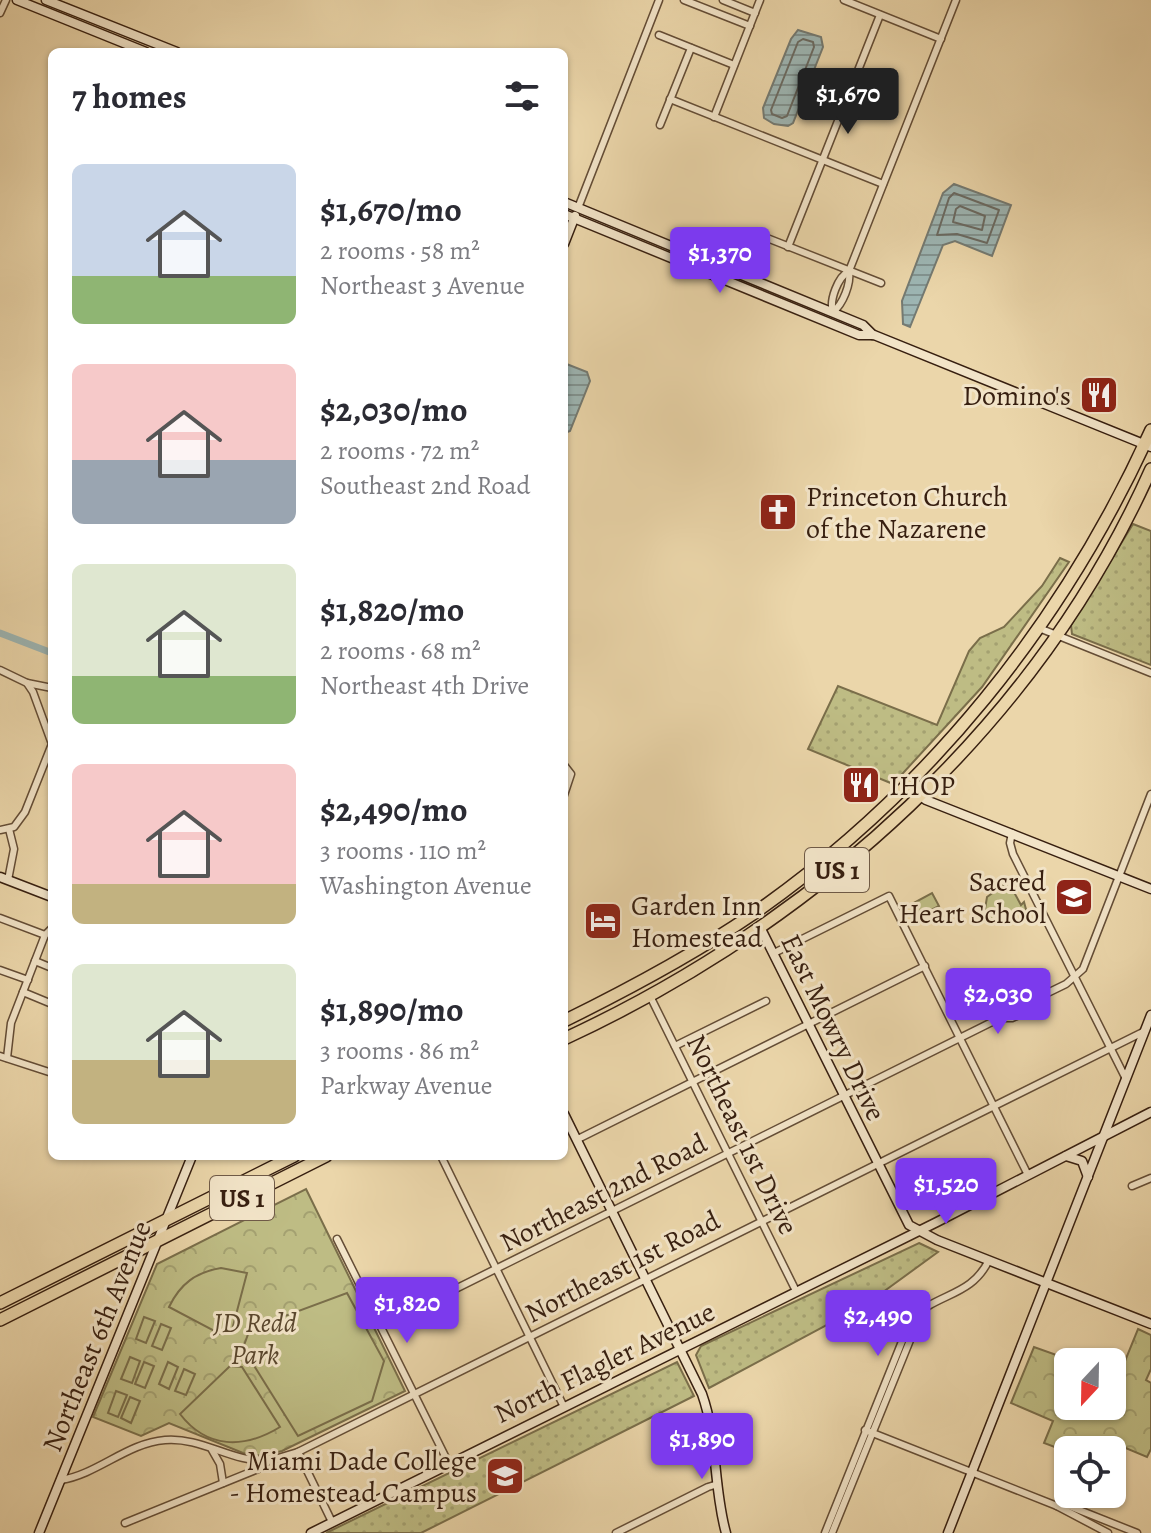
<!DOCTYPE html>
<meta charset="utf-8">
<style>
body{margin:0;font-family:Alegreya,serif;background:#f2f2f3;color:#2b2b33;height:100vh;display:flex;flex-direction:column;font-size:30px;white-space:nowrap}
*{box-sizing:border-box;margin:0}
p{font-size:26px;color:#7c7c81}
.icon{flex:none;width:44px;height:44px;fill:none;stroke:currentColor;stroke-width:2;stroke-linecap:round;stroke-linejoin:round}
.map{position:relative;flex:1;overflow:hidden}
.side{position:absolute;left:48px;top:48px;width:520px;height:1112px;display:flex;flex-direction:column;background:#fff;border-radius:12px;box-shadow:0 2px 6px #0004}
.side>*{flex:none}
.needle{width:52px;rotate:202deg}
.buttons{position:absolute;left:1054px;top:1348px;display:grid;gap:16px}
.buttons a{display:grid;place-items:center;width:72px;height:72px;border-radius:12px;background:#fff;box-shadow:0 2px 6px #0004;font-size:40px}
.price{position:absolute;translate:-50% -68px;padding:0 18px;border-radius:8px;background:#7c3aed;color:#fff;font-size:26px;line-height:52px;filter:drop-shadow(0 2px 4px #0008)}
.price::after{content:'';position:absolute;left:50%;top:48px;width:24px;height:18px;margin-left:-12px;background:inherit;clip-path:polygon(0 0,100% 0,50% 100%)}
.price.on{background:#222;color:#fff}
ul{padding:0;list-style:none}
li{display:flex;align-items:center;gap:24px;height:200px;padding:0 24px}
li span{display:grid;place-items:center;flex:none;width:224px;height:160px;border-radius:12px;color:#555}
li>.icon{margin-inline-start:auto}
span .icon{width:96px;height:96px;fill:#fffc;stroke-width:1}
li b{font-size:34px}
h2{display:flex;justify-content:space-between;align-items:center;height:96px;padding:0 24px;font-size:34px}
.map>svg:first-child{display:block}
</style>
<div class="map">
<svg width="1151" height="1533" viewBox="0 0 1151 1533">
<defs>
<pattern id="grass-dots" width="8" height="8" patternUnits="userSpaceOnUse" patternTransform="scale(2)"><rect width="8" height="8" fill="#bebc84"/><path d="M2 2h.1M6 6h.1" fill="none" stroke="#a4a171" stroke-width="1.8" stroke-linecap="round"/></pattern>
<pattern id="park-crowns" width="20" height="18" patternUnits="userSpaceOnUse" patternTransform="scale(2)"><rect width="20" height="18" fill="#bebc84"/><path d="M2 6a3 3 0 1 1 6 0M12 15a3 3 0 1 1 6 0" fill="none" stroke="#a4a171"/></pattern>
<pattern id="water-rules" width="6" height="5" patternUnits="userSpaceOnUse" patternTransform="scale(2)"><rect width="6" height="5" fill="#9db6b4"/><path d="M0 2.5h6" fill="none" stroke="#819391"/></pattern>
</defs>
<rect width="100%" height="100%" fill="#ebd6aa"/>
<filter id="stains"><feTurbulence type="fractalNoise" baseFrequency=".0025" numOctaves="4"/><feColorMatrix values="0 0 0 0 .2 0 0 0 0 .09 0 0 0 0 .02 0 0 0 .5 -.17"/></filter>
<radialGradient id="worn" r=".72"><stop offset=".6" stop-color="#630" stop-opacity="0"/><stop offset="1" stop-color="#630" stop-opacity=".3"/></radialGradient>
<g fill="url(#grass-dots)" stroke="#7a6e4a" stroke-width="2">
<polygon points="1133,524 1151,531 1151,665 1072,634 1071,625"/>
<polygon points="1060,558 1069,562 982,687 893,784 808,749 838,686 937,725 969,651 980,638 1004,627 1042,586"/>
<polygon points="919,1243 938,1252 868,1303 709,1388 696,1355 701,1346"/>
<polygon points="677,1362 694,1396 421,1533 326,1533"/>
</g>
<g fill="url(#park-crowns)" stroke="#7a6e4a" stroke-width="2">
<polygon points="306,1189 405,1391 282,1451 263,1456 243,1453 169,1423 141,1436 93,1417 157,1264"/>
<polygon points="1138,1329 1151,1335 1151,1369 1146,1380 1151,1383 1151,1449 1147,1457 1121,1446 1112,1469 1112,1450 1068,1450 1068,1452 1044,1443 1053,1421 1011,1403 1034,1347 1076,1362 1068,1362 1068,1406 1112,1406 1112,1362 1123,1366"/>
</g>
<g fill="#bebc84" stroke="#7a6e4a" stroke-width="2">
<polygon points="1006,883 1009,883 1021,905 1024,902 1027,913 1021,916 1019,911 991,921 985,909 987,897"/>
<polygon points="932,893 939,906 916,918 910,905"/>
<path d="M221 1268 247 1273 232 1330 220 1334 169 1307C180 1284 196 1272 221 1268Z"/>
<polygon points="347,1293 384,1361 372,1401 298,1436 243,1348 250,1329"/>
<polygon points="144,1317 155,1321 146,1343 136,1339"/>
<polygon points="161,1324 171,1328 162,1350 152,1346"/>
<polygon points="130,1357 140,1361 132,1383 121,1379"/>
<polygon points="144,1362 154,1366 145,1388 135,1384"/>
<polygon points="168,1362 178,1367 169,1389 159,1384"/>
<path d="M230 1366 242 1367 280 1427C244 1449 207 1449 180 1414Z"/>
<polygon points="184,1369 195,1374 186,1395 175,1391"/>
<polygon points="116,1391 127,1395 118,1417 108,1413"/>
<polygon points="130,1397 140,1401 131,1423 121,1418"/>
</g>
<g fill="url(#water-rules)" stroke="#747a72" stroke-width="2">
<polygon points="798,30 821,37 823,47 793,123 788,126 774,124 764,118 763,108 791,39"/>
<polygon points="954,184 1011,205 992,256 955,241 943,245 910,327 903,324 902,301 943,193"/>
<polygon points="564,363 587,372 590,381 570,431 565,433"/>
</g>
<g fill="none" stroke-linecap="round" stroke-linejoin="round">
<g stroke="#6a6a62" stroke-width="2">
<polygon points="803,39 813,42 814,47 787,116 782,118 772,114 771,110 798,42"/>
<polygon points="954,193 999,210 987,243 957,234 937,235 949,198"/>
<polygon points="960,206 985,216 982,230 953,222 956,209"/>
</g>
<polyline stroke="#9db6b4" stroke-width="7" points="0,633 52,653"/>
<defs>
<g id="street">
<polyline points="684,0 750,26"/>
<polyline points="723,0 755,13"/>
<polyline points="844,0 941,39"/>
<polyline points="0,13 6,0"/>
<polyline points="659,35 734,65"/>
<polyline points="670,99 883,184"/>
<polyline points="714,117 760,0"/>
<polyline points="660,125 691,48"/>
<polyline points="578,208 659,0"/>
<polyline points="757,234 881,283"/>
<polyline points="788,247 880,15"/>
<path d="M833 312C829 300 838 277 849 271L956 0"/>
<path d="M833 312C843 304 851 284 849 271"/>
<polyline points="1039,628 1151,673"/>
<polyline points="0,670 27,683 33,692 52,744 25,812 14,827 0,830"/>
<polyline points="27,683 52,688"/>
<polyline points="564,765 571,774 564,795"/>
<polyline points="1012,833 1010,843 1013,854 1126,1079"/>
<polyline points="8,880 14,849 9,829"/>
<polyline points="0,918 45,935"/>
<polyline points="774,953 889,896 1027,1173"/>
<polyline points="35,961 52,968"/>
<polyline points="0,970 28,980"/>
<polyline points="23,992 52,1004"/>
<polyline points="650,996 796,1291"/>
<polyline points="675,1046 766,1001"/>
<polyline points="0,1056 52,1073"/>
<polyline points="7,1058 11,1023 45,935 52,928"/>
<polyline points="578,1139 925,966"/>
<polyline points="441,1156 564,1407"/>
<polyline points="1132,1186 1151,1178"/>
<polyline points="337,1239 449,1464"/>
<polyline points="381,1326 1000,1018 1012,1018 1026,1012 1026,1006 1029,1002 1066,984 1083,969 1151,794"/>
<polyline points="865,1430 1057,1506 1108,1533"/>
<polyline points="212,1450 220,1464 223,1483"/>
<polyline points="298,1452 332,1522"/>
<path d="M61 1480C98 1474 127 1443 165 1440 202 1437 231 1462 268 1461"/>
<polyline points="1057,1506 1069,1506 1137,1533"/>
<polyline points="125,1523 258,1469 268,1461 298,1452 1145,1031"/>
<polyline points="616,1533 708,1487 718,1484"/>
<path d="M825 1533 911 1319C939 1292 971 1297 989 1260"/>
<polyline points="832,1533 921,1313"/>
</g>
<g id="secondary">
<polyline points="17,0 146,52"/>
<polyline points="46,0 177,52"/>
<polyline points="564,202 863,325 873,335"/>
<polyline points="564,214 859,335 874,335 1151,447"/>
<polyline points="564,244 575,216"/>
<polyline points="907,785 926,800 1151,889"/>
<polyline points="0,877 52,897"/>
<polyline points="761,929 909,1225 937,1240 1151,1324"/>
<path d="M564 1114 702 1394C718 1439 713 1487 726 1533"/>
<polyline points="1066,1156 1082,1161 1088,1177"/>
<polyline points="39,1533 192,1156"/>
<polyline points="311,1533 937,1222 1151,1112"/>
<polyline points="948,1533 1151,1015"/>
</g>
<g id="highway">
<path d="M564 1021C629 989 693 955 753 914 928 792 1063 624 1151 430"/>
<path d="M564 1039C816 922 1037 725 1151 469"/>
<polyline points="0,1303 294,1156"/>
<polyline points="0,1320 326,1156"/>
</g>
</defs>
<use href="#street" stroke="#644d36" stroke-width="9"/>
<use href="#secondary" stroke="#371f10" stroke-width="11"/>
<use href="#highway" stroke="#371f10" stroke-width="14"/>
<use href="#street" stroke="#f2e4c8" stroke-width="6"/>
<use href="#secondary" stroke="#f2e4c8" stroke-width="8"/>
<use href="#highway" stroke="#ebd6aa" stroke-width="11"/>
</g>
<defs>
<symbol id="restaurant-square" viewBox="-11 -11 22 22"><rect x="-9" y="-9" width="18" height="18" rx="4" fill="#8f2418" stroke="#f2e4c8"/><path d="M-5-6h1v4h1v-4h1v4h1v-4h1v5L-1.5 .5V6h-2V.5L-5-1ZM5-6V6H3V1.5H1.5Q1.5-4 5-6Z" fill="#fff"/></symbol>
<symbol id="church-square" viewBox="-11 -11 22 22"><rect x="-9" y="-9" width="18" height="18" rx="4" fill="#8f2418" stroke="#f2e4c8"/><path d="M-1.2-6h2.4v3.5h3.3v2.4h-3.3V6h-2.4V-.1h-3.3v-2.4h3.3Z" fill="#fff"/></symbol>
<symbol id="school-square" viewBox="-11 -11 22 22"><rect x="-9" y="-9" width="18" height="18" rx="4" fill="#8f2418" stroke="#f2e4c8"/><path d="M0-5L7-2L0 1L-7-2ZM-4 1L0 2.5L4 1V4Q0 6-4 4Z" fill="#fff"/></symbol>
<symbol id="hotel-square" viewBox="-11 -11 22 22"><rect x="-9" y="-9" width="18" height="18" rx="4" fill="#8f2418" stroke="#f2e4c8"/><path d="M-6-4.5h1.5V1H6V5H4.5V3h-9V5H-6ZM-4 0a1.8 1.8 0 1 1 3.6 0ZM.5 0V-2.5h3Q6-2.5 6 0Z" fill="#fff"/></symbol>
<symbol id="university-square" viewBox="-11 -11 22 22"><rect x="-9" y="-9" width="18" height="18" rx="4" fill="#8f2418" stroke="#f2e4c8"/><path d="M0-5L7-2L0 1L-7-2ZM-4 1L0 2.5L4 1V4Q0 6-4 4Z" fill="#fff"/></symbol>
</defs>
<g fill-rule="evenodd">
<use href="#restaurant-square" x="1077" y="373" width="44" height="44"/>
<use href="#church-square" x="756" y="490" width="44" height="44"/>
<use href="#restaurant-square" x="839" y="763" width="44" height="44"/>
<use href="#school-square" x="1052" y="875" width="44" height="44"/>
<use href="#hotel-square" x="581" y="899" width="44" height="44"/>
<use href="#university-square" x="483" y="1454" width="44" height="44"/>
</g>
<g text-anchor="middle" stroke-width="6" stroke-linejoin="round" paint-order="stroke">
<g fill="#f2e4c8" stroke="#6f5a47" stroke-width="2">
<rect x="805" y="848" width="64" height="44" rx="6"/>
<rect x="210" y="1176" width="64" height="44" rx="6"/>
</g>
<g font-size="26" font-weight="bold" fill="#371f10">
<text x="837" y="879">US 1</text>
<text x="242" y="1207">US 1</text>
</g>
<g font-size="28" fill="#371f10" stroke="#f2e4c8" text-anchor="end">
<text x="1071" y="405">Domino's</text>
<text x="806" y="506" text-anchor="start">Princeton Church<tspan x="806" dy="32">of the Nazarene</tspan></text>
<text x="889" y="795" text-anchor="start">IHOP</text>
<text x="1046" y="891">Sacred<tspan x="1046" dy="32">Heart School</tspan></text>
<text x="631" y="915" text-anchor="start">Garden Inn<tspan x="631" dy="32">Homestead</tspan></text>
<text x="477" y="1470">Miami Dade College<tspan x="477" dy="32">- Homestead Campus</tspan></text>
</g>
<g font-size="28" fill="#371f10" stroke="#f2e4c8">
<text transform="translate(834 1027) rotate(64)" y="10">East Mowry Drive</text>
<text transform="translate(743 1134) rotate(64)" y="10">Northeast 1st Drive</text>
<text transform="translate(603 1192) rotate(-27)" y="10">Northeast 2nd Road</text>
<text transform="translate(622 1266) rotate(-27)" y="10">Northeast 1st Road</text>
<text transform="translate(96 1336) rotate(-68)" y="10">Northeast 6th Avenue</text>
<text transform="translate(604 1362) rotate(-26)" y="10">North Flagler Avenue</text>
</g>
<g font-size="28" font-style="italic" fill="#59462d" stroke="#f2e4c8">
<text x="255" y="1332">JD Redd<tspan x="255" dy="32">Park</tspan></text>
</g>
</g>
<rect width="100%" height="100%" filter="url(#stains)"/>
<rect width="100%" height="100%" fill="url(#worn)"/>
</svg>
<div class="buttons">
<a><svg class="needle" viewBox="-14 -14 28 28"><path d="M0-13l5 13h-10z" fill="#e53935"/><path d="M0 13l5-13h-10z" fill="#7c7c81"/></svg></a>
<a><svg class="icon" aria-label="locate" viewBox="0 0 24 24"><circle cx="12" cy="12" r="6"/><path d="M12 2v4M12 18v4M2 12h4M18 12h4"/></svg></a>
</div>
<b class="price on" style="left:848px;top:136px">$1,670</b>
<b class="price" style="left:720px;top:295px">$1,370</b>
<b class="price" style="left:998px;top:1036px">$2,030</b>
<b class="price" style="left:946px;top:1226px">$1,520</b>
<b class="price" style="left:407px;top:1345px">$1,820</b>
<b class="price" style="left:878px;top:1358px">$2,490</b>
<b class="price" style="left:702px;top:1481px">$1,890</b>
<section class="side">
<h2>7 homes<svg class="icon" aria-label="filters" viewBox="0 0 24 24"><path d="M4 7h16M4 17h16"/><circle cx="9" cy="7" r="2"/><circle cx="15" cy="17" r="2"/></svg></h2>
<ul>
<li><span style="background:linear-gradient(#c9d6e8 70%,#8fb573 0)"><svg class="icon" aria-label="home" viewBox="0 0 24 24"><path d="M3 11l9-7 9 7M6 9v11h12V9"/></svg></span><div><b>$1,670/mo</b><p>2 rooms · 58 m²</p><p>Northeast 3 Avenue</p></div></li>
<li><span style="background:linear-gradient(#f6c9c9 60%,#9aa5b1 0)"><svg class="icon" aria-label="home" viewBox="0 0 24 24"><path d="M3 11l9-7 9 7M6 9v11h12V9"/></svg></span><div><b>$2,030/mo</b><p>2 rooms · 72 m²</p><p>Southeast 2nd Road</p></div></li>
<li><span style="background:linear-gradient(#dfe7d0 70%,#8fb573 0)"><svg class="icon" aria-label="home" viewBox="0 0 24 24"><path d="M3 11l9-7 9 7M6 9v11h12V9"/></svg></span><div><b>$1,820/mo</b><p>2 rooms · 68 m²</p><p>Northeast 4th Drive</p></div></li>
<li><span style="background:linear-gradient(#f6c9c9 75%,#c2b280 0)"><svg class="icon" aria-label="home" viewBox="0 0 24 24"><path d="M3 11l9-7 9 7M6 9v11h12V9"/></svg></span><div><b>$2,490/mo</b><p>3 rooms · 110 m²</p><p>Washington Avenue</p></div></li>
<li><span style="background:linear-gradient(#dfe7d0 60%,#c2b280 0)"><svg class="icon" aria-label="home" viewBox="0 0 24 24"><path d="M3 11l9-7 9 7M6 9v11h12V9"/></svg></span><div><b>$1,890/mo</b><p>3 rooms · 86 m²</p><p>Parkway Avenue</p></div></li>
</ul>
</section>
</div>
